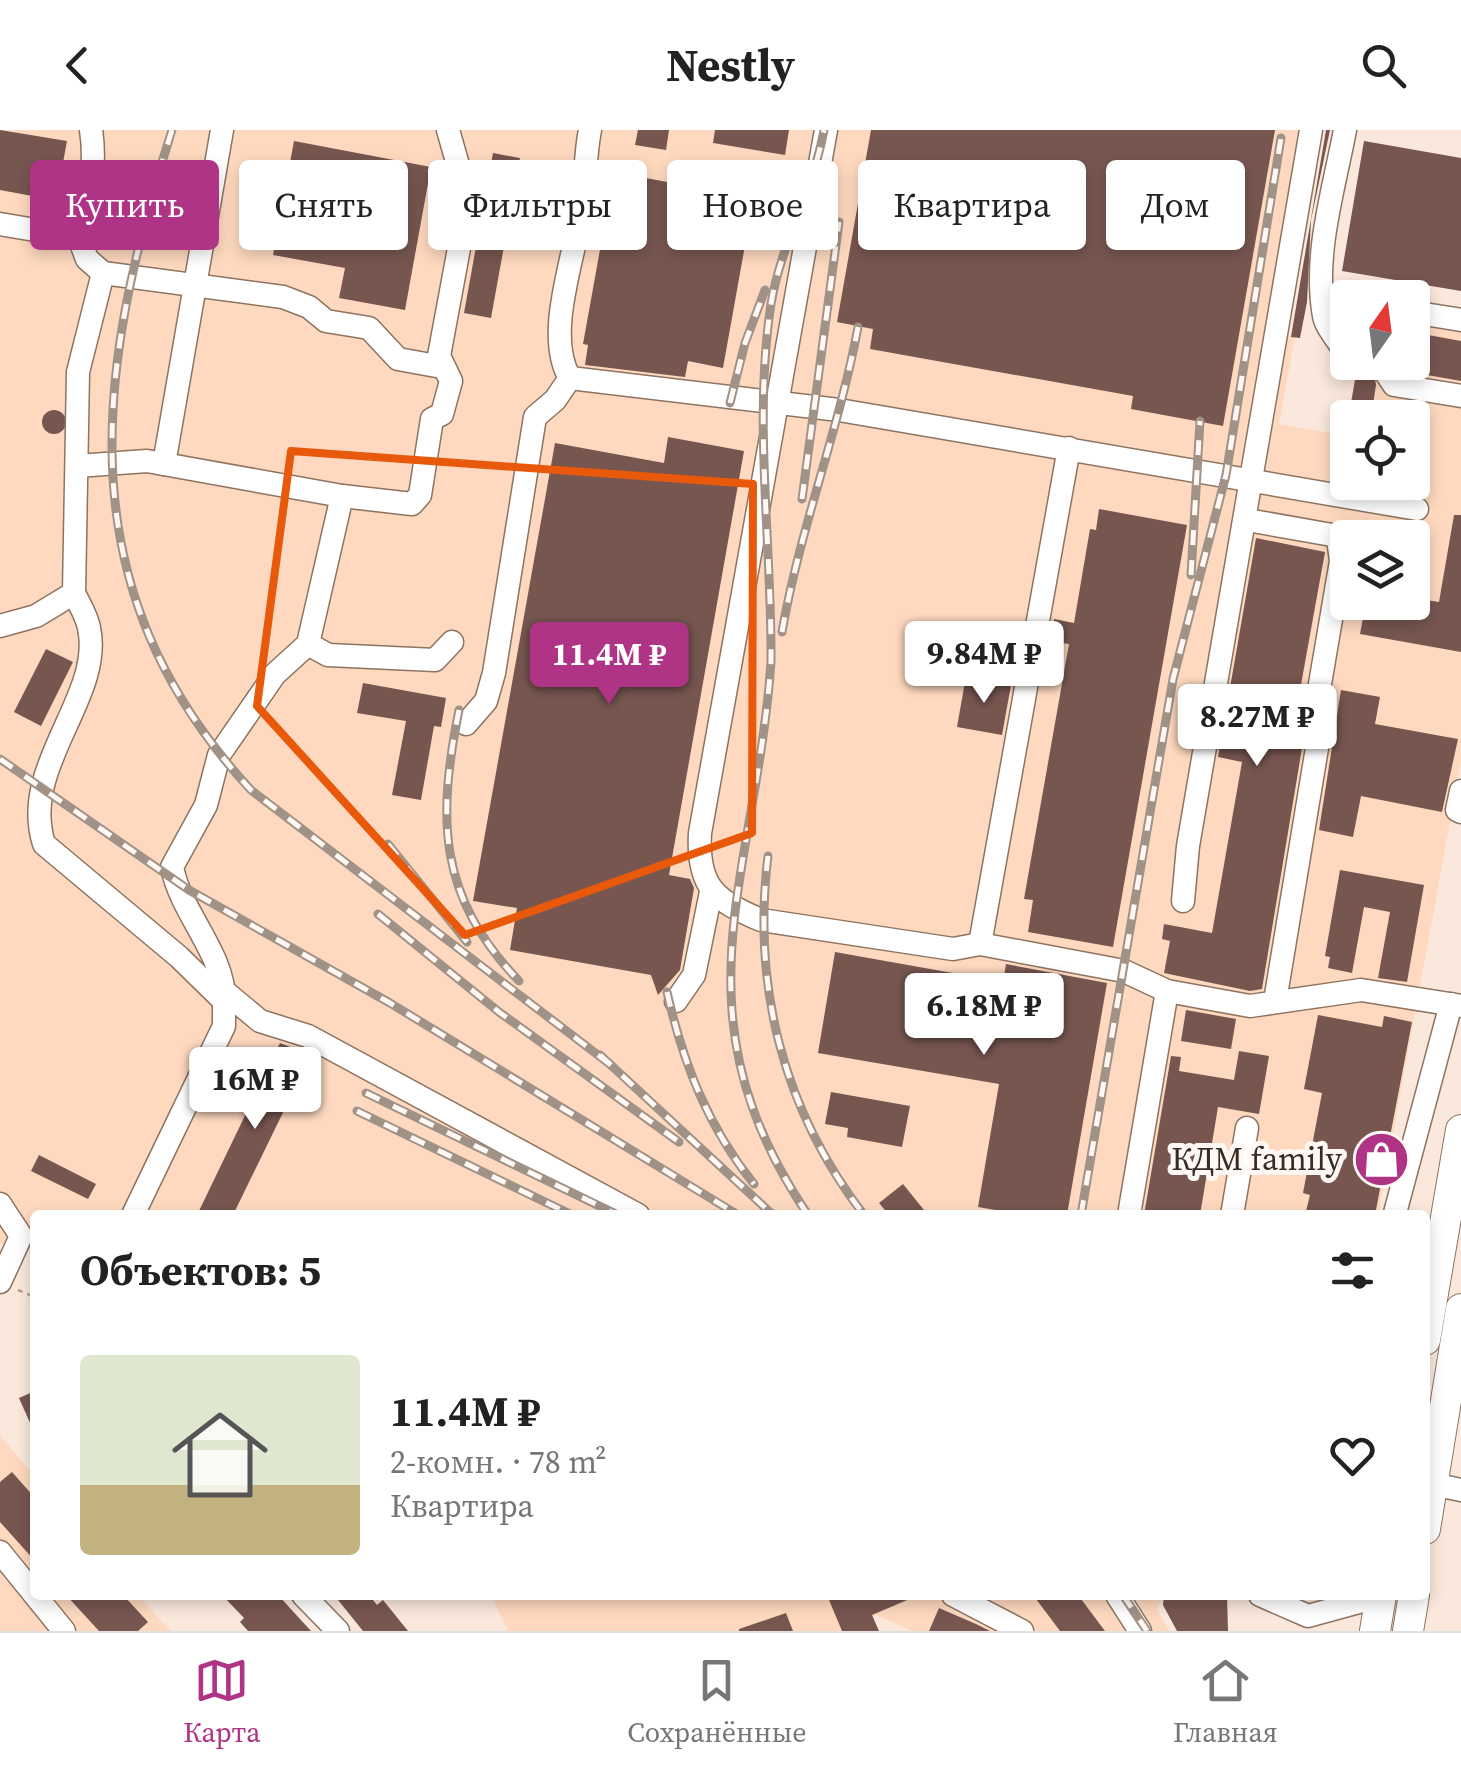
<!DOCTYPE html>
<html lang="ru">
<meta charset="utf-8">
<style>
body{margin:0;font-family:"Source Serif 4",serif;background:#f6f6f6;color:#222;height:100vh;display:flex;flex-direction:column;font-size:38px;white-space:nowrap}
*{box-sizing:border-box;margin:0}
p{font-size:32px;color:#767676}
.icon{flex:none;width:55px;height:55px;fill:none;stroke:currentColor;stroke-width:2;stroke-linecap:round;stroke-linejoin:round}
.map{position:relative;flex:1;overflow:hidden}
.drawer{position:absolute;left:30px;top:1080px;width:1400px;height:390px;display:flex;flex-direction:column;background:#fff;border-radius:10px;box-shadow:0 5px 15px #0003}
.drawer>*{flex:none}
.hud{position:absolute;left:30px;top:30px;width:1402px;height:90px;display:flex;gap:20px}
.needle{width:65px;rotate:14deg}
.tools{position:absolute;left:1330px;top:150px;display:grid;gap:20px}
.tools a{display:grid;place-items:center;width:100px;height:100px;border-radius:10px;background:#fff;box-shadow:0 5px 15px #0003;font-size:50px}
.price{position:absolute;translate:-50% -85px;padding:0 22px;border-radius:10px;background:#fff;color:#222;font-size:32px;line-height:65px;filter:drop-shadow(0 2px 5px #0008)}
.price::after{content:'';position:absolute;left:50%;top:60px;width:30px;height:22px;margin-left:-15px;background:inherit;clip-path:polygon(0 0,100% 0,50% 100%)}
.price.on{background:#b03485;color:#fff}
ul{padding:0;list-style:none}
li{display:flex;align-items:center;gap:30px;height:250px;padding:0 50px}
li span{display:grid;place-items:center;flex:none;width:280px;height:200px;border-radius:10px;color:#555}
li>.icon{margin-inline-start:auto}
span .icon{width:120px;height:120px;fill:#fffc;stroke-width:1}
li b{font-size:42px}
h2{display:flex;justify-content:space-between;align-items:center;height:120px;padding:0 50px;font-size:42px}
.pill{padding:0 35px;border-radius:10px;background:#fff;box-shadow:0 5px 15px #0003;font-size:35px;line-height:90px}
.pill.on{background:#b03485;color:#fff}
header{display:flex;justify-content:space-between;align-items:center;height:130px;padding:0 50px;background:#fff;font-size:45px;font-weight:700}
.dock{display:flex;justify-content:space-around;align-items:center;height:140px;border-top:2px solid #e0e0e0;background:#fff;font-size:28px;color:#767676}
.dock a{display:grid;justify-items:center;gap:5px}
.dock .on{color:#b03485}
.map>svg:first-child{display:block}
</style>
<header><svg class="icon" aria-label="back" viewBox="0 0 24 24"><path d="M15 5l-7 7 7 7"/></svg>Nestly<svg class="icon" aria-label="search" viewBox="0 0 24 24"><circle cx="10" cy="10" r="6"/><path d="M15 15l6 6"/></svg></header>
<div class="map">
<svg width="1461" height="1501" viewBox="0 0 1461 1501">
<rect width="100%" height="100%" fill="#fae8dc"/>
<g fill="#fed9bf" fill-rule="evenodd">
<path d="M0 0H1323L1286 205 1295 207 1279 294 1336 304 1342 272 1351 273 1358 233 1412 232 1413 176 1461 185V632L1378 1085H35V1123L0 1114ZM1348 288H1412V352H1348ZM1348 408H1412V472H1348Z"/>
<polygon points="0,1305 35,1347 35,1465 137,1465 171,1501 0,1501"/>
<polygon points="491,1465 1164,1465 1157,1479 1169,1501 912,1501 876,1485 872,1486 879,1501 508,1501"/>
</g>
<g fill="#775650">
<polygon points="0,0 67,11 60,49 73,52 70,73 0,60"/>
<polygon points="638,0 669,0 666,20 635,15"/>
<polygon points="715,0 789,0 785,25 713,13"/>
<polygon points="871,0 1275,0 1223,296 1131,279 1133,266 870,219 873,199 837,192"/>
<polygon points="1326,0 1330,0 1311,90 1307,172 1300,208 1291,207"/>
<polygon points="294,11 431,37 405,180 339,168 345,138 273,125"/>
<polygon points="1364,11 1461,28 1461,161 1342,141"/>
<polygon points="493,23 520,28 491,188 464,183"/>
<polygon points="686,41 756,54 723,238 688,231 685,247 585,235 588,215 583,214 614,42 683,55"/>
<polygon points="1412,202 1461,211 1461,251 1404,241 1405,232 1412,232"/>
<polygon points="1358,232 1373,232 1376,255 1371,288 1339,288 1342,272 1351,273"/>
<circle cx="54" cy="292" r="12"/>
<polygon points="668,307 744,321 669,745 690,749 694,758 680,840 658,865 651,845 510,820 517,778 473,771 555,313 664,333"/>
<polygon points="1099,379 1187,395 1113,817 1028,802 1033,770 1024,769 1069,514 1050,511 1054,489 1074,493 1090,399 1096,400"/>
<polygon points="1454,385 1461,385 1461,522 1360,504 1366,472 1412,472 1412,468 1439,472"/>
<polygon points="1256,408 1325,422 1291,610 1303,612 1262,859 1250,861 1164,843 1170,811 1162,809 1164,794 1212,803 1242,632 1218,627"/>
<polygon points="46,519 73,532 41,596 14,582"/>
<polygon points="966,546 1011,555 1002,605 957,597"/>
<polygon points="363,553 446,568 441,597 434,596 421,670 392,665 406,591 357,583"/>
<polygon points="1341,560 1380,567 1375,594 1458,609 1442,682 1361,666 1353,707 1319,700"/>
<polygon points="1340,740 1424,755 1407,852 1378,848 1390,782 1364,777 1352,843 1328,838 1330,827 1325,826"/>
<polygon points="835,822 1003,852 1006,834 1107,853 1067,1085 1024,1085 978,1077 999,954 818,923"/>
<polygon points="1186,880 1236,889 1231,919 1181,911"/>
<polygon points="1318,885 1382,897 1384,886 1412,892 1375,1085 1305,1085 1310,1065 1303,1063 1322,963 1304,959"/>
<polygon points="280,913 311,925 233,1085 197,1085"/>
<polygon points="1239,921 1269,926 1259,984 1218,977 1200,1085 1144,1085 1171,926 1181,927 1179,941 1234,950"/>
<polygon points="831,962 910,976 902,1017 847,1007 848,998 825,994"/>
<polygon points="39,1025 96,1054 88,1069 31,1041"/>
<polygon points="903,1054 928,1085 889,1085 879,1073"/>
<polygon points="35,1261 35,1304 19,1268"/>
<polygon points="12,1342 35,1368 35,1431 0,1392 0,1352"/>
<polygon points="66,1465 123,1465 148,1492 138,1501 99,1501"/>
<polygon points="222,1465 278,1465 311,1501 248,1501 240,1492 244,1488"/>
<polygon points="334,1465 369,1465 377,1475 383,1470 408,1501 363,1501"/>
<polygon points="827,1465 919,1465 872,1485 879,1501 842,1501"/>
<polygon points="1033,1465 1078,1465 1105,1501 1060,1501"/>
<polygon points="1164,1465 1227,1465 1228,1501 1177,1501 1163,1475"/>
<polygon points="939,1478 976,1494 990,1501 929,1501"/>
<polygon points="786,1483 793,1501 739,1501 739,1499"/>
</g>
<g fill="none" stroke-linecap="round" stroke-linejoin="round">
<defs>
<g id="minor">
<path d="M590 0C585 24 586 47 583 71 577 121 543 204 570 248L839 280 1417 379"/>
<path d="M826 0 700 703C697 755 714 771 761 790L953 819 980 814 1124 841 1167 861 1250 876 1361 860 1461 876"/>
<polyline points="0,94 59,104 76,100"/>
<polyline points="103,143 283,167 309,177 326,191 369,198 398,229 442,237"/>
<polyline points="1412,182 1461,190"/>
<path d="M1343 219C1337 209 1326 197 1324 186 1313 125 1334 59 1345 0"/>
<polyline points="1388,232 1386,243 1394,255 1461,266"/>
<polyline points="164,334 222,0"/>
<polyline points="77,336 147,331 342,366 412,374 420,365 432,289 442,284 451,251 439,226 468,70 448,0"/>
<polyline points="1247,390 1332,405 1338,409 1341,431 1315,583 1318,612 1275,871"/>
<path d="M74 463C79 474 87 486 89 498 104 567 19 636 44 714L179 827 224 871V896L133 1085"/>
<path d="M0 496 36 486 74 463 78 242 103 143 87 129 76 100C91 70 96 32 91 0"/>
<polyline points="308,514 328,525 435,530 452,512"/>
<polyline points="466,594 486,571 494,543 535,287 555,270 570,248"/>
<polyline points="1461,661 1457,680 1461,682"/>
<polyline points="1183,771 1188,716 1311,0"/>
<polyline points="980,814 1069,318"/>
<polyline points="224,861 260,891 308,906 638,1085"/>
<path d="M224 871C225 824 181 784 172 737L206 675 219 625 275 544 308 514 342 366"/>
<polyline points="676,871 694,845 711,762"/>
<polyline points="0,1074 21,1106 0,1152"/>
<polyline points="1395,1083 1451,874"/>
<polyline points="1129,1085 1167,861"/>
<polyline points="1232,1085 1247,998"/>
<polyline points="1432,1354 1461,1360"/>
<polyline points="0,1422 64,1501"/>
<polyline points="303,1465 338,1501"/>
<polyline points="953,1465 1022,1501"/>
<polyline points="1117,1465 1140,1501"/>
<polyline points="1260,1465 1308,1486 1381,1466"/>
</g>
<g id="major">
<polyline points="1425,1210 1461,1000"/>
<polyline points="1425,1399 1461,1179"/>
<polyline points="1375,1501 1381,1465"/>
<polyline points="1408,1501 1414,1465"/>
</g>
</defs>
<use href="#minor" stroke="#8d7360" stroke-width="25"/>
<use href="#major" stroke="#8d7360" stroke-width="32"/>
<polyline stroke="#afa095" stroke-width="2.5" stroke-dasharray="5 5" stroke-linecap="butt" points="18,1160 35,1167"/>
<use href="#minor" stroke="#fff" stroke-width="22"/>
<use href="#major" stroke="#fff" stroke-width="30"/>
<defs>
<g id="rail">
<path d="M172 0C95 243 65 459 251 660L611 935"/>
<polyline points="730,273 745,213 765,160"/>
<polyline points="802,369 839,92"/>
<polyline points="1191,445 1200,291"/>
<path d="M782 502C800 398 839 300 858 197"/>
<path d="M459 580C437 690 438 766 519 851"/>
<polyline points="0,629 189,760 390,873 738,1085"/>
<polyline points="388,714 467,812"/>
<path d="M768 726C752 856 783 980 864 1085"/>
<polyline points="378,784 499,882 679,1012"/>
<path d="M667 862C683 933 708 997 754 1054"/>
<polyline points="600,925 773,1085"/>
<polyline points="366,963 618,1085"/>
<polyline points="357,981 572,1085"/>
<path d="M808 1085C670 880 756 748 771 532 772 414 753 290 771 174 781 113 813 61 824 0"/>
<polyline points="1081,1085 1173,549 1226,345 1281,8"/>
<polyline points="1123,1465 1147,1501"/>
</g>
</defs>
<use href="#rail" stroke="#a19288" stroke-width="9"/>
<use href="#rail" stroke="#fef8f4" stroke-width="5" stroke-dasharray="15" stroke-linecap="butt"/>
</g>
<path fill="none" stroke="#e8590c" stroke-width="8" stroke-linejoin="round" d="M291 321 753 354 752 703 465 805 257 576Z"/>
<defs>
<symbol id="shop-disc" viewBox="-11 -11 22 22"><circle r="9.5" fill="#b03485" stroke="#fef8f4"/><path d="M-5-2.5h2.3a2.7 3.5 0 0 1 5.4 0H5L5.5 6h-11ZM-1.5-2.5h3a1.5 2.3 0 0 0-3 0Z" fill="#fff"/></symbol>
</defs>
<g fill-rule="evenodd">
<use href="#shop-disc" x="1350" y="998" width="63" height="63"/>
</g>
<g text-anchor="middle" stroke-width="10" stroke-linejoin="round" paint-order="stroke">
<g font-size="32" fill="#372c24" stroke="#fef8f4" text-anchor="end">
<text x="1342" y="1040">КДМ family</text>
</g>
</g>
</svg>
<div class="tools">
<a><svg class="needle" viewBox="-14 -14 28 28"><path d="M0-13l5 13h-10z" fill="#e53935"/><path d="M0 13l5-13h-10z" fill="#767676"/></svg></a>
<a><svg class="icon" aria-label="locate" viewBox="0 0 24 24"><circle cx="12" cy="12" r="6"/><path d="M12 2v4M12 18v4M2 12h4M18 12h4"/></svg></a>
<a><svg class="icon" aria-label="layers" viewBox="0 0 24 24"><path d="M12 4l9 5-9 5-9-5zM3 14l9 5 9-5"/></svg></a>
</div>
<b class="price" style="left:984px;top:576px">9.84M ₽</b>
<b class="price on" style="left:609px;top:577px">11.4M ₽</b>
<b class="price" style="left:1257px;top:639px">8.27M ₽</b>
<b class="price" style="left:984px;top:928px">6.18M ₽</b>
<b class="price" style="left:255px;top:1002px">16M ₽</b>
<div class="hud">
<a class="pill on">Купить</a>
<a class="pill">Снять</a>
<a class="pill">Фильтры</a>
<a class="pill">Новое</a>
<a class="pill">Квартира</a>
<a class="pill">Дом</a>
</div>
<section class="drawer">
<h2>Объектов: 5<svg class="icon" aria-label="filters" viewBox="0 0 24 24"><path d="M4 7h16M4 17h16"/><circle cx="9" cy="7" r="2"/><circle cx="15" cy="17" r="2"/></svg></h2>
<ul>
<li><span style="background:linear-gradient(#dfe7d0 65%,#c2b280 0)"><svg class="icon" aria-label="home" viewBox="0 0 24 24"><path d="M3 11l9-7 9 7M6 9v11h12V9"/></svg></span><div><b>11.4M ₽</b><p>2-комн. · 78 m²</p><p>Квартира</p></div><svg class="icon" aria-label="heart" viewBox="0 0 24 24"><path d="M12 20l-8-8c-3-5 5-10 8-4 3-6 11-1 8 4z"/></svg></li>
</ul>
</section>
</div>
<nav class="dock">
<a class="on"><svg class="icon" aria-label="map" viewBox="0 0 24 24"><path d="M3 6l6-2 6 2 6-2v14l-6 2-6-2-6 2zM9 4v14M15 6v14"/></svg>Карта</a>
<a><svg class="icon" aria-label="saved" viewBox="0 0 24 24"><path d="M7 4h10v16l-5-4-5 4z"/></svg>Сохранённые</a>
<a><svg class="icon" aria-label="home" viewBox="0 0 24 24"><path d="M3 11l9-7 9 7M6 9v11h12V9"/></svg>Главная</a>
</nav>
